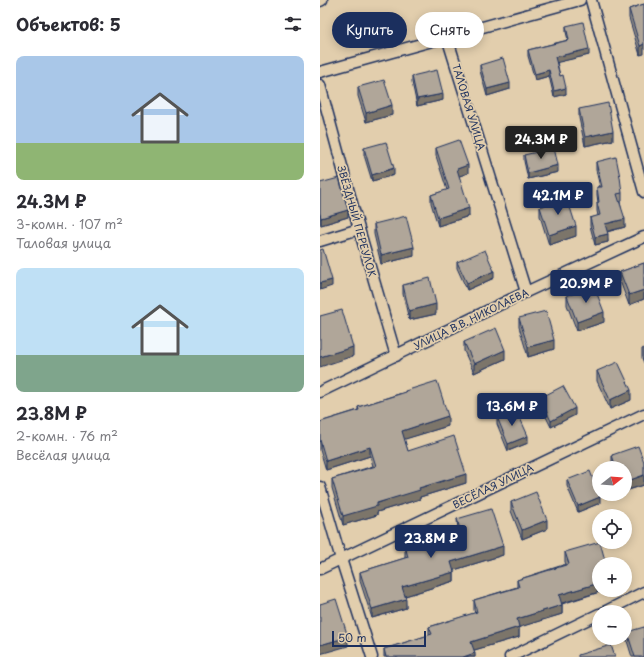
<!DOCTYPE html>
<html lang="ru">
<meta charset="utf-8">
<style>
body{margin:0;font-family:"Playpen Sans",sans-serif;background:#f2f2f3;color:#2b2b33;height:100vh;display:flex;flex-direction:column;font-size:15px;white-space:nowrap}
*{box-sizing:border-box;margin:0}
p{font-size:13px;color:#7c7c81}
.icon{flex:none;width:22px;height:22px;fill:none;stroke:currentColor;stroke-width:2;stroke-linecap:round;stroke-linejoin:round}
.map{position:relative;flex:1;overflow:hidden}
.side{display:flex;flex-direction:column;background:#fff;width:320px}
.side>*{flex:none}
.top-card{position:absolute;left:12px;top:12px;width:252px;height:36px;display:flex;gap:8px}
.needle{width:26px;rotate:73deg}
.tools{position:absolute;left:272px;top:461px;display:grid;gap:8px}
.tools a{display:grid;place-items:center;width:40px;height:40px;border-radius:50%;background:#fff;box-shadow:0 2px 10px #0003;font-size:20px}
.scale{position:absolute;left:12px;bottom:10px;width:94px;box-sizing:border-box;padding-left:4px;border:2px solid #1b2f5e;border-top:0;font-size:11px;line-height:14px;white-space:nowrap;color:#1b2f5e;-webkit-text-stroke:3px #e2cead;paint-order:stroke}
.price{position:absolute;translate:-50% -34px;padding:0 9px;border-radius:4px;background:#1b2f5e;color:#fff;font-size:13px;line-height:26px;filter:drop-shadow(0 1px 2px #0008)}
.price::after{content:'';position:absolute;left:50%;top:24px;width:12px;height:9px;margin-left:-6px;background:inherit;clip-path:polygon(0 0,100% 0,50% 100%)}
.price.current{background:#222;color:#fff}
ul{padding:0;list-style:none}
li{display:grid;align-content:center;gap:8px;height:212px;padding:0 16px}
li span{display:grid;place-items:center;height:124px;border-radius:8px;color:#555}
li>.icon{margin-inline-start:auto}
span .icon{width:72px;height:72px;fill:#fffc;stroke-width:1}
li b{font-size:17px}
h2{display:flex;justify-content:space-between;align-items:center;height:48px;padding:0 16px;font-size:17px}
.pill{padding:0 14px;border-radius:18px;background:#fff;box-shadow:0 2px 10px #0003;font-size:14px;line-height:36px}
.pill.current{background:#1b2f5e;color:#fff}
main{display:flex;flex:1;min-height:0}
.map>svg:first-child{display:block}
</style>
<main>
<section class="side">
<h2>Объектов: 5<svg class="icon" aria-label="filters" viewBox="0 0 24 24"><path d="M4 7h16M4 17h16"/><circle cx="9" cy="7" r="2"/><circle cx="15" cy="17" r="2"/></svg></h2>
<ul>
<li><span style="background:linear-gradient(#a9c7e8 70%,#8fb573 0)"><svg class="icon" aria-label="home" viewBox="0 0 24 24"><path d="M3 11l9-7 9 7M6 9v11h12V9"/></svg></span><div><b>24.3M ₽</b><p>3-комн. · 107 m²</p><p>Таловая улица</p></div></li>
<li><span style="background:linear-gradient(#bfe0f5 70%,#7fa58c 0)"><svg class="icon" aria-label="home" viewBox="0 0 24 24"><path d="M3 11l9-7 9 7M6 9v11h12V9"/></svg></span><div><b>23.8M ₽</b><p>2-комн. · 76 m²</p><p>Весёлая улица</p></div></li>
</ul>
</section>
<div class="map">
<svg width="324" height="657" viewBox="0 0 324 657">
<rect width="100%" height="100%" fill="#e2cead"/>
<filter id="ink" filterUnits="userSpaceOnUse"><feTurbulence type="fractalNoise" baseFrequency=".025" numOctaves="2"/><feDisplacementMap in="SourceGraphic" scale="8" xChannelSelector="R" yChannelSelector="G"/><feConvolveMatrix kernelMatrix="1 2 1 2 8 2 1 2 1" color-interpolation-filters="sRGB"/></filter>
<g filter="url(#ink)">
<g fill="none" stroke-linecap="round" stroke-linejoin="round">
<defs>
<g id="street">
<polyline points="271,0 324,192"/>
<polyline points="0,1 2,0"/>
<polyline points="127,37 206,292"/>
<polyline points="0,72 260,0"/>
<polyline points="0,85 39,229 76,356"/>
<polyline points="0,241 39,229"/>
<polyline points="0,392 206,292 324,237"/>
<polyline points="0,487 21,559 52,657"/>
<polyline points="0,569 324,414"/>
<polyline points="284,612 324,592"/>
<polyline points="190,657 279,614"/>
</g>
</defs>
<use href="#street" stroke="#1b2f5e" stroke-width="13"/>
<use href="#street" stroke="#e2cead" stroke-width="10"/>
</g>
<g fill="#978f84" stroke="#1b2f5e">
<polygon points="324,4 320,55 309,18 309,9"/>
<polygon points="246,26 269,55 237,62 240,76 246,94 234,97 229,76 215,80 208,56 208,50 248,40 246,32"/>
<polygon points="160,65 190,89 167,96 160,71"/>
<polygon points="92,76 123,100 97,106 92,82"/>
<polygon points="38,87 72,115 46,122 38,96"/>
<polygon points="259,109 293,140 265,146 259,118"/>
<polygon points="44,148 74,175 52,181 44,155"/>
<polygon points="116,148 148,173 139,176 149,216 118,226 111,203 111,195 127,190 116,156"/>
<polygon points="204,155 238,172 208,179 204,161"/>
<polygon points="276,162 302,193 302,201 300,202 305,227 287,232 288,242 275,245 270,226 270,218 278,216 277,211 277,203 278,203 277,195 277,187 280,187 276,170"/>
<polygon points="0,183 28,217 1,225 0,220"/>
<polygon points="220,207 256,236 229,245 220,216"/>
<polygon points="54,224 94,256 61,264 54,234"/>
<polygon points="137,262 174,278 147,290 137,268"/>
<polygon points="324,263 324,299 309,305 300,281 300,272"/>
<polygon points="83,285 116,314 89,320 83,294"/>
<polygon points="247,296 284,322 257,331 247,305"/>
<polygon points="199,318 234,349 208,357 199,327"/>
<polygon points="144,342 185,359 154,373 144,351"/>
<polygon points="324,348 324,363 322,358 322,349"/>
<polygon points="277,371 311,400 290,409 277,381"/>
<polygon points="85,391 128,426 84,439 88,451 146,483 100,497 100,499 57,512 57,515 23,525 12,488 12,479 53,466 50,456 6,470 0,450 0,422 38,410 38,407 85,392"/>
<polygon points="220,398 255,415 231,427 220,405"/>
<polygon points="177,417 208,443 188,451 177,424"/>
<polygon points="292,455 324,462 324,485 305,491 305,468 293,468 292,464"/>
<polygon points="247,480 280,503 258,512 247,486"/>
<polygon points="191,502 227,529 202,539 191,511"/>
<polygon points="137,519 183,555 134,570 134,581 85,596 86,608 52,618 40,581 40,572 85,558 85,546 138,530"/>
<polygon points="245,552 279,590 286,590 242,604 242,614 199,627 199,637 154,650 155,657 64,657 64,649 109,635 109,627 155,613 154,610 154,600 197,587 197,580 246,564 245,562"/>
<polygon points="307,632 324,657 312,657 307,641"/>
</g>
<g fill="#7b746b" stroke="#1b2f5e">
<polygon points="324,44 324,54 320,55 320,46"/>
<polygon points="269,49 269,55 235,63 235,57"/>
<polygon points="229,70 229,76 215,80 215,74"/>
<polygon points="190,83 190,89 167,96 167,89"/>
<polygon points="246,88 246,94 234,97 234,91"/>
<polygon points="123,94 123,100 97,106 97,99"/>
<polygon points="72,105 72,115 46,122 46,113"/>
<polygon points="293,131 293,140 265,146 265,137"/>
<polygon points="148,165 148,173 137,177 137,169"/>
<polygon points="238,165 238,172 208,179 208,173"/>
<polygon points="74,168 74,175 52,181 52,175"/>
<polygon points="149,208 149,216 118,226 118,218"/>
<polygon points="28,210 28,217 1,225 1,218"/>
<polygon points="305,219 305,227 285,232 285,224"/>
<polygon points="256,226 256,236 229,245 229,235"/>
<polygon points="288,234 288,242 275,245 275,237"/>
<polygon points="94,247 94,256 61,264 61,255"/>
<polygon points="174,271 174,278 147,290 147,283"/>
<polygon points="12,280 12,286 0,290 0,283"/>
<polygon points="324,290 324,299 309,305 309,295"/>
<polygon points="116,304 116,314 89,320 89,311"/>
<polygon points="284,312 284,322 257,331 257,322"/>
<polygon points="234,340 234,349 208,357 208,347"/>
<polygon points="33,347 33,356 0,367 0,357"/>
<polygon points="185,350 185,359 154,373 154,364"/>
<polygon points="311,390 311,400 290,409 290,400"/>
<polygon points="255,408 255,415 231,427 231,421"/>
<polygon points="128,416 128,426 82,440 82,431"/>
<polygon points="208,436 208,443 188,451 188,444"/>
<polygon points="50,447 50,456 6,470 6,461"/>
<polygon points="146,474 146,483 100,497 100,499 57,512 57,515 23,525 23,516 99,488"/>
<polygon points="324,475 324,485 305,491 305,482"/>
<polygon points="280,497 280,503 258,512 258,506"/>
<polygon points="227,520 227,529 202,539 202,530"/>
<polygon points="183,546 183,555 131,571 131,562"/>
<polygon points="134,572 134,581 82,597 82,587"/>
<polygon points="279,583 279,590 286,590 239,604 239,595"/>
<polygon points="86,599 86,608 52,618 52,609"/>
<polygon points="242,605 242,614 197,628 197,619"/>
<polygon points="199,627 199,637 151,651 151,642"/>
<polygon points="28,637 28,646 0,654 0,645"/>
<polygon points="155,653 155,657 143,657"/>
</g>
<g fill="#b0a699" stroke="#1b2f5e">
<polygon points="324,4 324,44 320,46 309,9"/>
<polygon points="263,22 269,49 235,57 240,76 243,75 246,88 234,91 229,70 215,74 208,50 249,40 246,26"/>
<polygon points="183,58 190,83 167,89 160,65"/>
<polygon points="117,70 123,94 97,99 92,76"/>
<polygon points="64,80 72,105 46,113 38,87"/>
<polygon points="288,103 293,131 265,137 259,109"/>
<polygon points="139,140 148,165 137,169 149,208 118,218 111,195 129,189 116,148"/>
<polygon points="66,142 74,168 52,175 44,148"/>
<polygon points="234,148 238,165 208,173 204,155"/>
<polygon points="296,157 300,177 302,193 297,194 305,219 285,224 288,234 275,237 270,218 280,215 277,203 279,202 277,187 282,187 276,162"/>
<polygon points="19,178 28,210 1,218 0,213 0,183"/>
<polygon points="247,198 256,226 229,235 220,207"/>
<polygon points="86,216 94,247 61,255 54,224"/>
<polygon points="3,249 12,280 0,283 0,250"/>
<polygon points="165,250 174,271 147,283 137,262"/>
<polygon points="324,263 324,290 309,295 300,272"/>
<polygon points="110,278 116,304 89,311 83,285"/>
<polygon points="274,286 284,312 257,322 247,296"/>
<polygon points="22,310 33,347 0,357 0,316"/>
<polygon points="226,311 234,340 208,347 199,318"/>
<polygon points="176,328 185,350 154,364 144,342"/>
<polygon points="298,362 311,390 290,400 277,371"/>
<polygon points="117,381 128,416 82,431 88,451 134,436 146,474 99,488 100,490 57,503 57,506 23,516 12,479 56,466 50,447 6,461 0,440 0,422 39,410 38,407 86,392 85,391"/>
<polygon points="243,386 255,408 231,421 220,398"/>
<polygon points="196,409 208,436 188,444 177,417"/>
<polygon points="318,446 324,462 324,475 305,482 305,468 296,468 292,455"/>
<polygon points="270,471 280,497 258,506 247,480"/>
<polygon points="216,492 227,520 202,530 191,502"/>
<polygon points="171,509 183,546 131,562 134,572 82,587 86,599 52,609 40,572 88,557 85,546 140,529 137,519"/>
<polygon points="280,542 286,564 279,564 279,583 239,595 242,605 197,619 199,627 151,642 155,653 143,657 66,657 64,649 112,634 109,627 157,612 154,600 199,587 197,580 249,564 245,552"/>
<polygon points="16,599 28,637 0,645 0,604"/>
<polygon points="324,627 324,657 315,657 307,632"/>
<polygon points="291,645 295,657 258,657 258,655"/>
</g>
</g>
<g text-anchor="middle" stroke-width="3.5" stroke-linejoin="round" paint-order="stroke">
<g font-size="10" fill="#1b2f5e" stroke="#e2cead">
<text transform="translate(149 107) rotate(73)" y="4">ТАЛОВАЯ УЛИЦА</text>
<text transform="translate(37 221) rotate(74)" y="4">ЗВЁЗДНЫЙ ПЕРЕУЛОК</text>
<text transform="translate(151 319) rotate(-26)" y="4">УЛИЦА В.В. НИКОЛАЕВА</text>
<text transform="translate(173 486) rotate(-26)" y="4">ВЕСЁЛАЯ УЛИЦА</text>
</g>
</g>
</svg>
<div class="tools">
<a><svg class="needle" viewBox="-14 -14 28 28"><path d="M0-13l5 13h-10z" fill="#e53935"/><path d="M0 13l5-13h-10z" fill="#7c7c81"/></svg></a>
<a><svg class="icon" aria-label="locate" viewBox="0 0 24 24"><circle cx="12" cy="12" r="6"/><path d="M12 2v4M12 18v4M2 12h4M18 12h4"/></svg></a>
<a>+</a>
<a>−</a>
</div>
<div class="scale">50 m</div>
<b class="price current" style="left:221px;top:160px">24.3M ₽</b>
<b class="price" style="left:238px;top:216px">42.1M ₽</b>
<b class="price" style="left:266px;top:304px">20.9M ₽</b>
<b class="price" style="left:192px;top:427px">13.6M ₽</b>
<b class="price" style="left:111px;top:559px">23.8M ₽</b>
<div class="top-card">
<a class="pill current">Купить</a>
<a class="pill">Снять</a>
</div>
</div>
</main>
